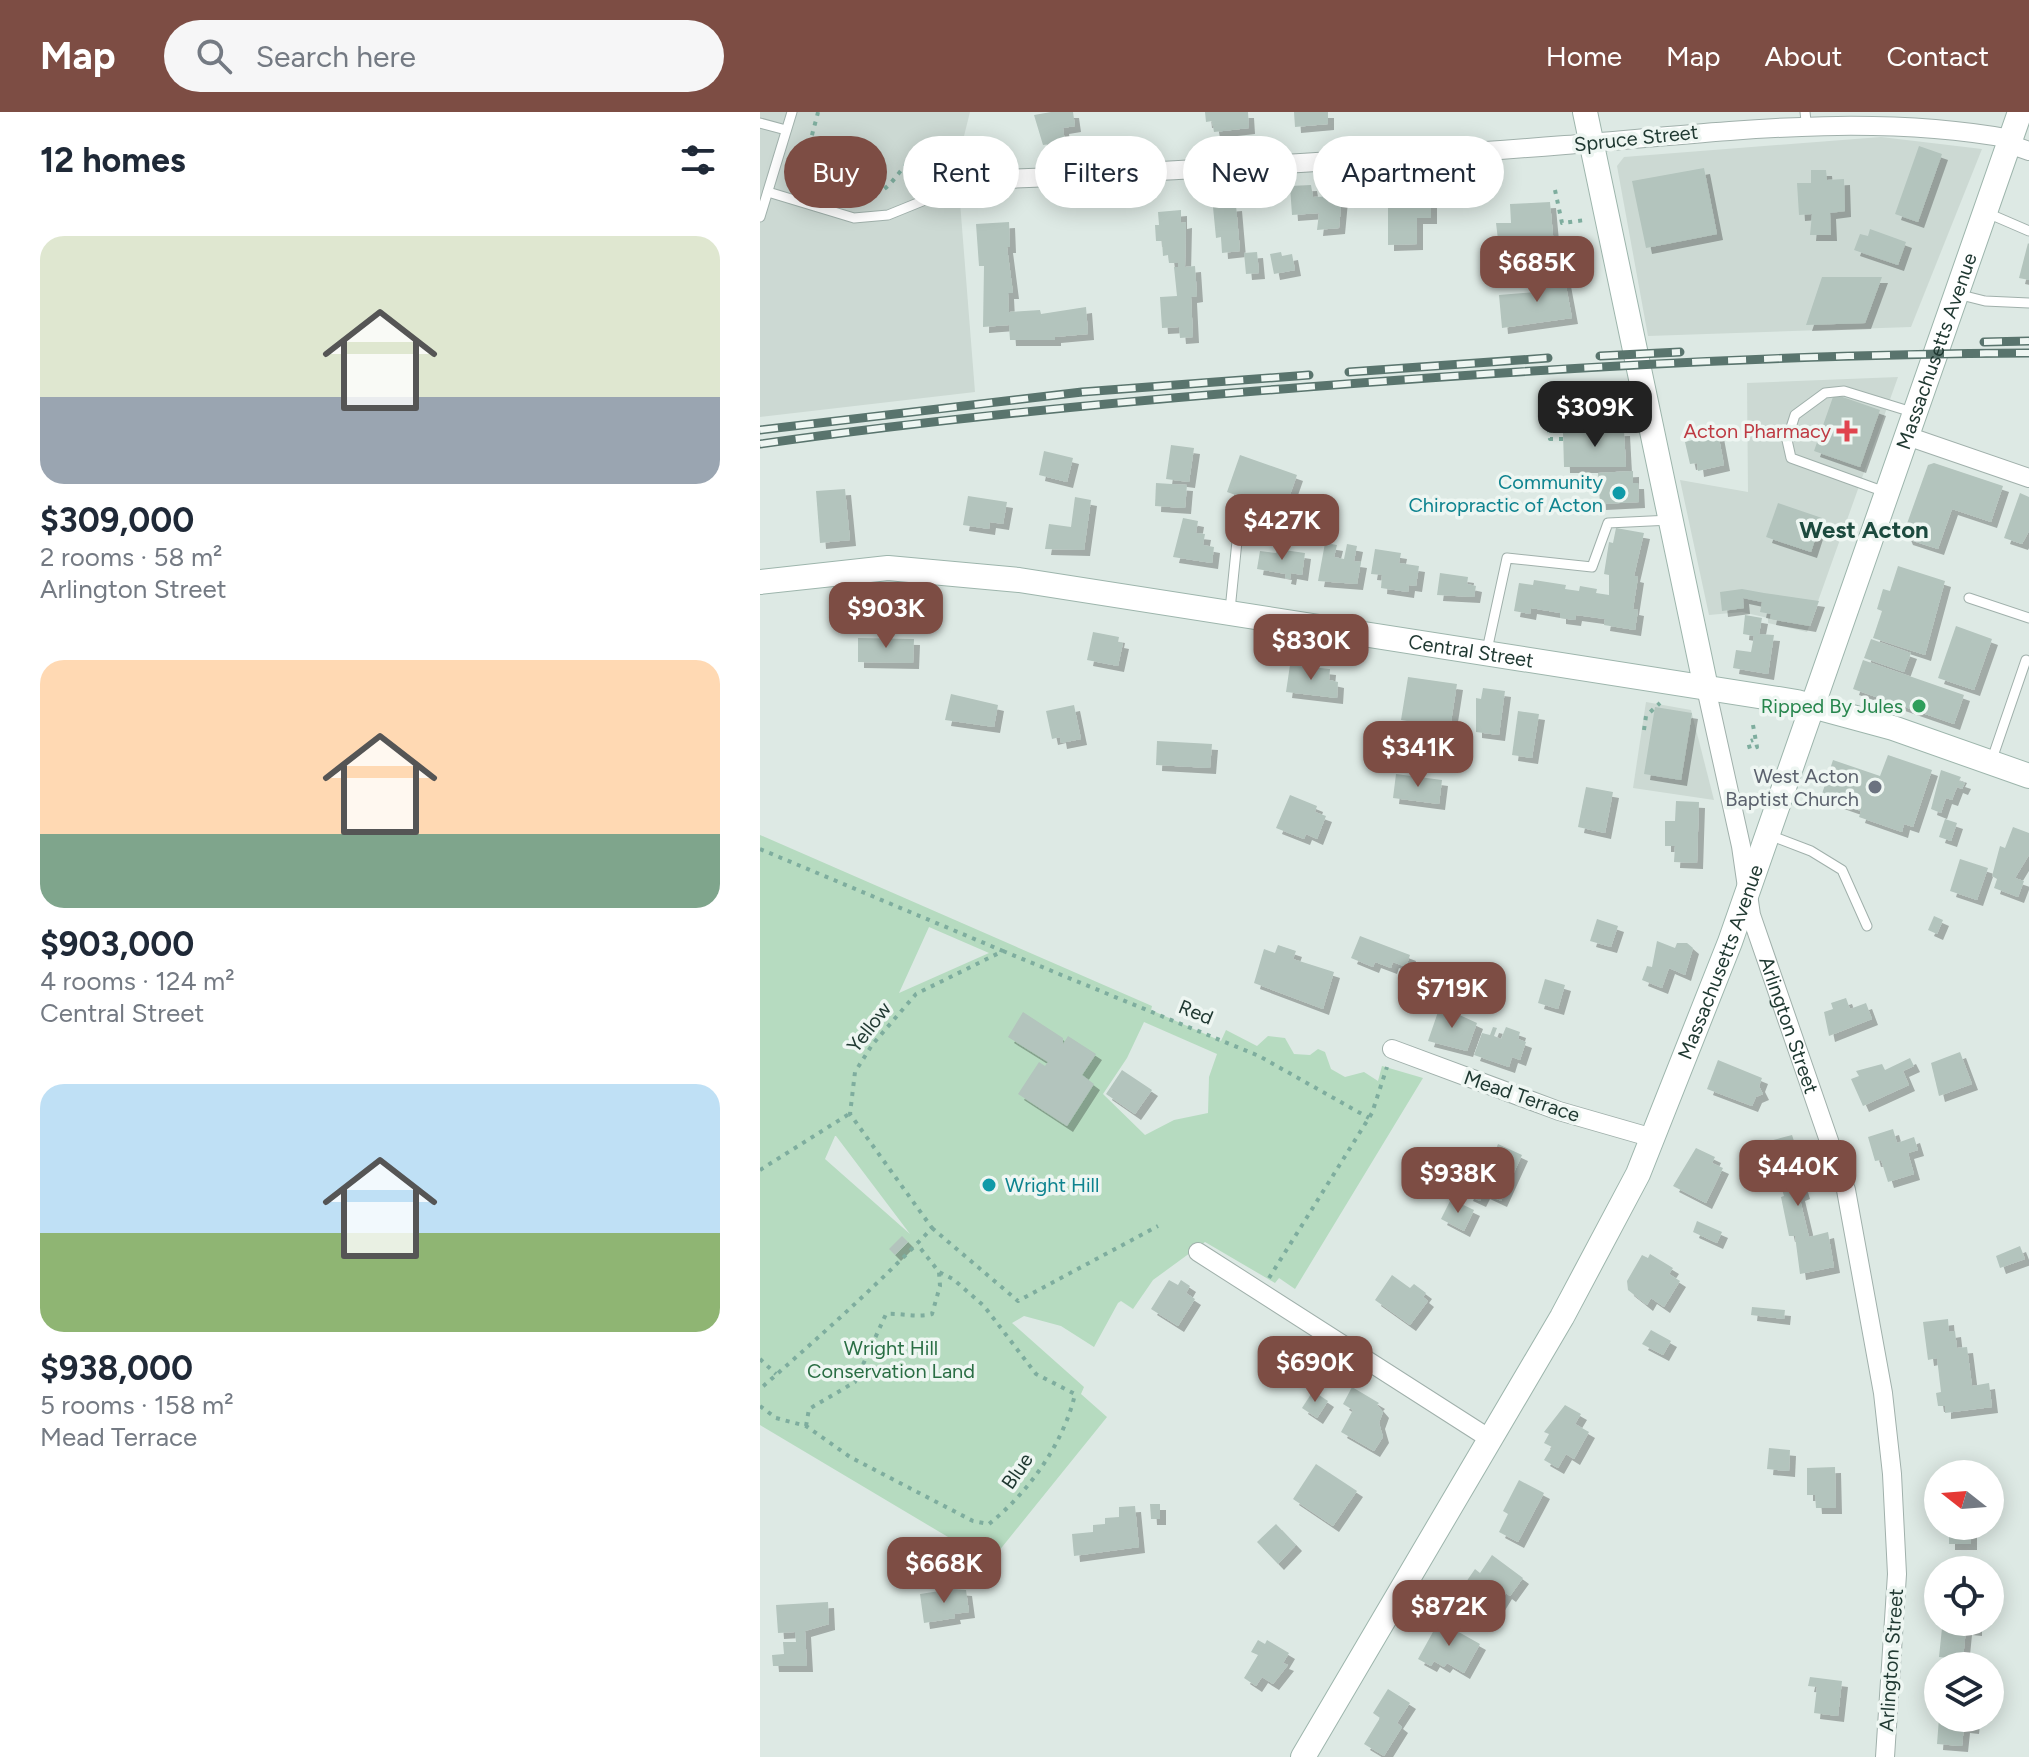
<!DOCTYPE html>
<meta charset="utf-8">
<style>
body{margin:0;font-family:Figtree,sans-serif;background:#f6f6f7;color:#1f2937;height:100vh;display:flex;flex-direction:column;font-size:30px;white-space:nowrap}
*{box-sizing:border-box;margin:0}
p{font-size:26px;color:#747a83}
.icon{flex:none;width:44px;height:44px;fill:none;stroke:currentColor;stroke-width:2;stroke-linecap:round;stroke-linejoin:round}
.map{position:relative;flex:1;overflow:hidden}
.sheet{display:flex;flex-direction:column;background:#fff;width:760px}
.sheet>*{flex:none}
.guide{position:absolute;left:24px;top:24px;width:760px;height:72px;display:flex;gap:16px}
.needle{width:52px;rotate:287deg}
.controls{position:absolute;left:1164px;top:1348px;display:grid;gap:16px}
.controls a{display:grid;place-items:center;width:80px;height:80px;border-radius:50%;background:#fff;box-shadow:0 4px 20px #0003;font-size:40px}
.price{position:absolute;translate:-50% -68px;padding:0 18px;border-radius:16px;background:#7d4d44;color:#fff;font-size:26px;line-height:52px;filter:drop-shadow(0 2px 4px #0008)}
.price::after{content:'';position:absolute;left:50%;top:48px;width:24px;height:18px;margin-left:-12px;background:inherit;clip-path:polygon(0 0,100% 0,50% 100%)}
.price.on{background:#222;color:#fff}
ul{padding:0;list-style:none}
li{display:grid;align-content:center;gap:16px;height:424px;padding:0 40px}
li span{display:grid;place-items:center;height:248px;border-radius:24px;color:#555}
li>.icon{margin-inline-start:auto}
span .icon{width:144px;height:144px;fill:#fffc;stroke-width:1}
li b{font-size:34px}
h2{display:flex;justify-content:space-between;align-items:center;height:96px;padding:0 40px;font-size:34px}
.pill{padding:0 28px;border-radius:36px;background:#fff;box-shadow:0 4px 20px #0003;font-size:28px;line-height:72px}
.pill.on{background:#7d4d44;color:#fff}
header{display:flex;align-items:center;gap:48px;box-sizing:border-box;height:112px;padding:0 40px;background:#7d4d44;color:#fff}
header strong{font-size:38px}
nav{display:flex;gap:44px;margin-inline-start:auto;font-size:28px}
.search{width:560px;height:72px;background:#f6f6f7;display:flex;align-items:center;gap:20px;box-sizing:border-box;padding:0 28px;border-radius:44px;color:#747a83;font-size:30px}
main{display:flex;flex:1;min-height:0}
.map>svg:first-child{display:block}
</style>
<header>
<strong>Map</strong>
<div class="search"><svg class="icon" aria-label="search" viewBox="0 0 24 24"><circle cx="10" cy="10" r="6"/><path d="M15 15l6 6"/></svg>Search here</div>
<nav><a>Home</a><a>Map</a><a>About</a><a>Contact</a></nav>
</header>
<main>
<section class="sheet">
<h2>12 homes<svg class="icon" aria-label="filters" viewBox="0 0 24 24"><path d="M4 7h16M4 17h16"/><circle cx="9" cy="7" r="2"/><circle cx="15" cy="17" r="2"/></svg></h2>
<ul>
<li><span style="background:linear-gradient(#dfe7d0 65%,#9aa5b1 0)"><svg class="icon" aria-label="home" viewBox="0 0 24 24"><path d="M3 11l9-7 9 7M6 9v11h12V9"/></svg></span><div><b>$309,000</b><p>2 rooms · 58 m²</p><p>Arlington Street</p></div></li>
<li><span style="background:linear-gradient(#ffd9b3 70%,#7fa58c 0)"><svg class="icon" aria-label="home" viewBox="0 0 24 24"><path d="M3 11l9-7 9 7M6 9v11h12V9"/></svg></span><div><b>$903,000</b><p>4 rooms · 124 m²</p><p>Central Street</p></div></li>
<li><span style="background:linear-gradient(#bfe0f5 60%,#8fb573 0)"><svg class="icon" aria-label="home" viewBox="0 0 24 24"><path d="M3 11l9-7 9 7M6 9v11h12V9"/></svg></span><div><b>$938,000</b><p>5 rooms · 158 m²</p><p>Mead Terrace</p></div></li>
</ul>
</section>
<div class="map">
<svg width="1269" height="1645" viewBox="0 0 1269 1645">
<defs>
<filter id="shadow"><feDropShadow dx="6" dy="6" stdDeviation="0" flood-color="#0004"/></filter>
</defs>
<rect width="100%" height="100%" fill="#dde9e4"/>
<g fill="#ccd9d3">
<polygon points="0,0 210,0 197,52 215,280 0,305"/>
<polygon points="1121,25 1222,37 1151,215 888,224 857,54 864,45"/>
<polygon points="1138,265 1047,520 1008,511 1008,506 982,500 949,503 920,368 988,380 987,271"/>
<polygon points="886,590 931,598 954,688 873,676"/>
</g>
<path fill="#b6dbc0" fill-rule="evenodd" d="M0 723 392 894 391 898 461 929 466 918 497 934 508 924 525 926 534 942 550 943 558 937 565 940 571 957 585 965 604 960 618 969 622 954 663 966 535 1177 519 1166 515 1171 445 1130 393 1168 373 1197 361 1189 358 1191 334 1235 301 1214 264 1204 252 1211 324 1275 321 1282 347 1305 230 1450 0 1313ZM169 815 229 841 139 881ZM384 910 457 942 449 965 448 1001 414 1008 385 1023 343 982 367 946ZM75 1024H76L150 1122 65 1047Z"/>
<g fill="#b3c4bd" filter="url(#shadow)">
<polygon points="291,0 313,0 315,14 303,16 305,30 283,33 274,3"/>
<polygon points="445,0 488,0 489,16 454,20 452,9 446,10"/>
<polygon points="534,0 568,0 568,12 535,15"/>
<polygon points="1159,34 1182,42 1158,110 1135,102"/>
<polygon points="944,56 957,122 886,136 872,69"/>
<polygon points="1051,58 1066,58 1067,68 1084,67 1085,99 1070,101 1071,123 1050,123 1052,102 1039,103 1037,71 1051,71"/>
<polygon points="671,71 671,106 657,106 657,132 628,133 628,72"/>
<polygon points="551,73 553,85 582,84 579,116 557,118 559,101 532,103 530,74"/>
<polygon points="790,90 794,134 739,136 736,111 751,111 750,92"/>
<polygon points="476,93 480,139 462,141 461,125 456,126 453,95"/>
<polygon points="421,98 421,111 426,110 425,155 435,154 437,184 431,185 433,225 420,226 419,215 402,216 400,185 417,184 414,155 418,155 418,151 409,151 408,143 403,144 402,129 396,129 395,113 399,113 398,100"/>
<polygon points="249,110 250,135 247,135 253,181 248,181 249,200 280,198 281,202 326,195 328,222 295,225 295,228 250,228 249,213 223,215 224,154 219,154 216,112"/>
<polygon points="1110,117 1146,130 1138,153 1094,138 1100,122 1108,124"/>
<polygon points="1268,131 1269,132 1269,168 1259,166"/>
<polygon points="497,140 499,161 486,162 484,141"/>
<polygon points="521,140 522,144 532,142 535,158 514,162 510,142"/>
<polygon points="804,163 812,206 742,216 739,183 776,180 775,165"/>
<polygon points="1062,165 1122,165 1105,211 1046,213"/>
<polygon points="1074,282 1120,298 1100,355 1054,339"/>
<polygon points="864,318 866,355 804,355 803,320"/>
<polygon points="958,321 964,353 938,359 937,351 930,352 925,330"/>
<polygon points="411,333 434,336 429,370 406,367"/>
<polygon points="284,339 313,346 307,370 279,363"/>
<polygon points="480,343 537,363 524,400 467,380"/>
<polygon points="1174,351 1243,374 1231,410 1192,397 1178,437 1147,427 1144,420 1168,353"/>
<polygon points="873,359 873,371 878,371 879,390 840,392 838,361"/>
<polygon points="396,371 427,373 425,396 395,394"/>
<polygon points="85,377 90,428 60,431 56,379"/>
<polygon points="1260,381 1269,385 1269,419 1262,432 1244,426"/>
<polygon points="208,384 247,390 243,412 230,410 229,417 203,413"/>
<polygon points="315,385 331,388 324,438 285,437 289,412 311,415"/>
<polygon points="1018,391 1062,406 1051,440 1006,425"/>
<polygon points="423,406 438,409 436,421 445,422 443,433 454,435 452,451 413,445"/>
<polygon points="856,416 884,421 874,464 878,465 873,497 878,498 875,518 844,513 845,507 816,503 815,508 800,506 800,501 771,496 770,502 754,499 759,471 773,473 774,468 806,473 805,477 819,479 820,474 837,477 836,481 849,483 849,463 844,462 849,430 853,431"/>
<polygon points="565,431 577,433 574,445 584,447 587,432 597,434 594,449 601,450 597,472 558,469"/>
<polygon points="517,437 545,441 542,463 531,461 530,467 525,466 526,462 497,457 500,439 516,441"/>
<polygon points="615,437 641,441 639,451 659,454 656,474 649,473 648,480 621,476 622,463 611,462"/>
<polygon points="1138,454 1185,469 1165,543 1113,526 1122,499 1117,497 1123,477 1130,479"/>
<polygon points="680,461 708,465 707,472 716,474 714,485 677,483"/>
<polygon points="982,477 1004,481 1059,489 1050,514 1010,507 1011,502 1000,500 1002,490 983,486 984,496 962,499 960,480"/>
<polygon points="985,503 1002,506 999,522 1014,523 1008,562 973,556 976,538 991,540 994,524 983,522"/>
<polygon points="1196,514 1232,527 1214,578 1178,566"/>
<polygon points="333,520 359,525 358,530 363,531 358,554 327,548"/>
<polygon points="98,526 154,527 153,551 98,550"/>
<polygon points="1111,527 1151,541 1144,560 1104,546"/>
<polygon points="1103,548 1204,583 1194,612 1093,577"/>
<polygon points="530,553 570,557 569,568 578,570 577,586 526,580"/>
<polygon points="648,565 697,572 689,623 664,619 665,612 641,608"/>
<polygon points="723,576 745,579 739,623 716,620 716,586 721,587"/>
<polygon points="191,582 238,593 234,615 185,608"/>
<polygon points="314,593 321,627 301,631 300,625 292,627 286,599"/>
<polygon points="895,595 932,601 921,668 884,662"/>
<polygon points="758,599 779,602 772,646 752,643"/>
<polygon points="397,629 452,632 450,656 396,653"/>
<polygon points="1128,643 1172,658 1153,715 1144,712 1142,720 1099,705 1101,699 1061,685 1073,648 1120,664"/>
<polygon points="1181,658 1201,665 1199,669 1205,671 1202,677 1197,675 1192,688 1186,686 1181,701 1171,697"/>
<polygon points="636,662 682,668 679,692 633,686"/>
<polygon points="826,675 853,680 845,721 818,715"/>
<polygon points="530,683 557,694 555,700 566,704 557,727 546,722 544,727 516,716"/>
<polygon points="916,689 939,690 937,751 914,750 915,734 905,734 905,709 915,709"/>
<polygon points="1185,707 1197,711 1191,729 1179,725"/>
<polygon points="1253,715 1269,721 1269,743 1255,766 1264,769 1258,785 1234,776 1237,767 1232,764 1240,734 1245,736"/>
<polygon points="1200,747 1228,756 1217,788 1190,779"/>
<polygon points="1174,804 1183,808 1177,822 1168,818"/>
<polygon points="837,807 858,814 851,835 830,829"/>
<polygon points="600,824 650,843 646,855 633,850 631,856 615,850 613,855 591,846"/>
<polygon points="897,829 915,836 917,831 927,831 933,836 925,863 909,856 902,876 882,868 887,854 892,855"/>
<polygon points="518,833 536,839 533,847 574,860 563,897 494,871 504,837 515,841"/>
<polygon points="785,867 805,873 798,897 778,891"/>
<polygon points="1086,886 1090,897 1106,891 1112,907 1069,924 1064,900 1073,897 1071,891"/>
<polygon points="680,894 717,911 707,939 668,929"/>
<polygon points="263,900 303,926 303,932 308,924 336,942 322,963 334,972 307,1014 258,982 279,950 285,954 288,950 248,925"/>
<polygon points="733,915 737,916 734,924 741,927 746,915 760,920 758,927 766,930 760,948 752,945 749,955 714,943 722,921 730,923"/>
<polygon points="1200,940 1212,972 1179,984 1171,951"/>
<polygon points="1150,946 1154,954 1143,959 1149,973 1103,994 1091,967 1099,964 1096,959 1122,952 1125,958"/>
<polygon points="958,948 1002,966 999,974 1003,982 996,985 992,994 947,977"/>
<polygon points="362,958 392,978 375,1002 346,982"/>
<polygon points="1133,1017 1137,1031 1154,1025 1158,1038 1148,1041 1154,1062 1128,1070 1121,1048 1115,1049 1108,1025"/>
<polygon points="1032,1023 1043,1056 1037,1058 1044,1081 1039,1083 1049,1125 1068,1120 1074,1155 1040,1162 1035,1124 1029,1124 1021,1085 1024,1084 1015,1054 1022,1052 1018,1042 1007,1046 1002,1031"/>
<polygon points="738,1032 762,1043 741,1089 724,1081 720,1089 707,1083 717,1060 700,1053 708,1036 732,1047"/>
<polygon points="936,1036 955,1045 952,1051 963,1056 946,1091 913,1074"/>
<polygon points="691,1087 714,1098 704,1119 681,1107"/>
<polygon points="937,1109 962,1120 957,1131 933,1120"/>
<polygon points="142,1124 148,1130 135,1143 129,1137"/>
<polygon points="1260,1134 1265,1147 1240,1156 1236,1144"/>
<polygon points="890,1142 913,1156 909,1162 920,1169 904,1195 891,1186 887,1193 868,1178 867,1169 882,1143 888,1146"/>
<polygon points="632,1163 650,1176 654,1172 666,1181 663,1185 668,1189 650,1213 615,1188"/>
<polygon points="409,1168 418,1173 421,1168 430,1174 426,1181 435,1187 418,1214 391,1197"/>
<polygon points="992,1195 1025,1198 1024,1207 991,1203"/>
<polygon points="1188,1207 1189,1220 1195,1219 1197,1236 1207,1235 1212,1274 1229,1271 1232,1295 1185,1301 1185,1294 1178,1294 1176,1281 1181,1280 1177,1246 1168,1248 1163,1210"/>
<polygon points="891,1218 911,1229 903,1243 882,1232"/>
<polygon points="592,1275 619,1291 617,1293 623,1300 619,1311 623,1325 614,1339 581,1320 593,1298 583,1292"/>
<polygon points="553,1279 568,1289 557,1306 542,1296"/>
<polygon points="805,1293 821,1302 815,1312 829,1320 814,1347 806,1342 798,1356 784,1348 792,1335 784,1331 789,1322 784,1320"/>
<polygon points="1009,1336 1030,1338 1029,1359 1007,1357"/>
<polygon points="556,1352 597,1379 573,1414 533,1387"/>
<polygon points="1075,1355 1076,1396 1056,1396 1055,1383 1047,1383 1047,1356"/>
<polygon points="759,1368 784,1381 758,1430 739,1420 748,1402 743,1399"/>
<polygon points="1169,1376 1178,1376 1178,1396 1169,1392"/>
<polygon points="390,1392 400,1392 400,1407 391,1407"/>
<polygon points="375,1394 379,1435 314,1444 312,1422 333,1420 333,1413 345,1412 345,1406 359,1405 359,1395"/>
<polygon points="516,1412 536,1433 518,1452 497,1430"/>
<rect x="1189" y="1414" width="22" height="18"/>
<polygon points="732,1443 763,1466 750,1484 746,1481 738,1494 733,1490 728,1497 722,1492 715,1501 695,1486 715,1457 720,1461"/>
<polygon points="193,1477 206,1478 209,1500 194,1502 195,1506 164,1511 160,1482"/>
<polygon points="68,1490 69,1512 45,1519 47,1554 13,1554 12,1543 24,1542 23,1530 36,1530 35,1520 18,1521 16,1493"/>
<polygon points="679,1509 720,1532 704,1561 687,1551 684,1555 674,1549 671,1554 658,1547"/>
<polygon points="1193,1510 1216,1510 1216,1518 1206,1517 1203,1547 1179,1545 1182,1516 1193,1517"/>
<polygon points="498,1528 505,1532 507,1528 529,1541 523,1551 528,1553 513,1572 502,1565 496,1574 484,1566 498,1543 491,1540"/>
<polygon points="1050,1565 1082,1569 1078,1604 1054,1601 1057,1575 1048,1574"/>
<polygon points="628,1577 650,1591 637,1611 642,1615 624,1644 604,1632 620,1606 613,1601"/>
<polygon points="1179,1606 1214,1606 1213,1616 1204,1615 1202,1634 1177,1632"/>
</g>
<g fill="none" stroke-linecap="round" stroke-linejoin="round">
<defs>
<g id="lane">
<polyline points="1045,0 1046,9"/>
<polyline points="0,11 26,18"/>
<polyline points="8,80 94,106 128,103 212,69"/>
<polyline points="1225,100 1269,119"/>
<polyline points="0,105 32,0"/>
<polyline points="1197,182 1225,189 1269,191"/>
<polyline points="1125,380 1031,346 1027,328 1035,303 1065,281 1084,279 1152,300"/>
<polyline points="1209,486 1269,506"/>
<polyline points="470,498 481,390"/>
<polyline points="727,538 747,446 832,455 848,411 911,408"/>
<polyline points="1231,650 1266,548"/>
<polyline points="1009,723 1051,739 1082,758 1107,814"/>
</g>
<g id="street">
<polyline points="1249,32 1269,39"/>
<path d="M212 69C410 58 608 49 805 33 954 21 1103 0 1251 27"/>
<polyline points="1147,324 1269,366"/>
<path id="s1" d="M946 576 981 734 991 803 1086 1078 1123 1281 1132 1362 1137 1462 1125 1645"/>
<polyline points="632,937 799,999 893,1026"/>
<polyline points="438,1140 730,1327"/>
</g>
<g id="secondary">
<polyline points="825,0 946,576"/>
<path id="s2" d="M0 470 128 456 259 468 1037 590 1133 616 1269 664"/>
<path id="s3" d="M543 1645 802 1205 878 1062 970 830 1260 0"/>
</g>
</defs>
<use href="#lane" stroke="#a0b0ab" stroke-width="11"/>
<use href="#street" stroke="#a0b0ab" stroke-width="20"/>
<use href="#secondary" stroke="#9db5ac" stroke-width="26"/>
<g stroke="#7ead9e" stroke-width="4" stroke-dasharray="4 6" stroke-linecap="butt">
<path d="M58 0C55 14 49 28 50 43 53 73 89 91 117 81 136 73 140 51 159 45 175 40 186 45 195 60"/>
<polyline points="795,78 802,111 825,108"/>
<polyline points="803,327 790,327 789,319 868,313"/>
<polyline points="993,613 997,635 990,637 988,630 993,628"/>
<polyline points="884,618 886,604 900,591"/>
<path d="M0 737 243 839 156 882 112 933 95 960 90 1002 172 1116C118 1173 59 1225 0 1277"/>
<polyline points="243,839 499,944 609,1006"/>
<polyline points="0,1058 89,1002"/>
<polyline points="172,1116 258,1189 398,1114"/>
<polyline points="509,1166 612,1001 627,955"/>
<polyline points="0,1247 16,1262"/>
<path d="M0 1294 16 1306 46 1314 90 1345 213 1409 229 1412C268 1381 304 1331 315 1282L276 1262 224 1194 193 1167 179 1160 157 1132"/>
<path d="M46 1314 49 1297 95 1270 126 1202C142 1201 157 1206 172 1202L180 1174 179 1160"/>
</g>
<use href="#lane" stroke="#fff" stroke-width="9"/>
<use href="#street" stroke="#fff" stroke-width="18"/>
<use href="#secondary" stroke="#fff" stroke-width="24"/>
<defs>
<g id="rail">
<polyline points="1224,230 1269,229"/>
<polyline points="840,244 920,240"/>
<polyline points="589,260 788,246"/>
<polyline points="0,318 322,280 549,263"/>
<path d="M0 332C182 306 364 289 547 275 787 256 1028 242 1269 241"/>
</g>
</defs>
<use href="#rail" stroke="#59746d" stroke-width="9"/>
<use href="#rail" stroke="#eef6f2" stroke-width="6" stroke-dasharray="18" stroke-linecap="butt"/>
</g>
<path fill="#e0444e" stroke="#eef6f2" stroke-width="3" d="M1083 307h8v8h8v8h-8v8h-8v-8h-8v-8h8z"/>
<g fill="#0f9aa8" stroke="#eef6f2" stroke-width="3">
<circle cx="859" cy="381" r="8"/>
<circle cx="229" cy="1073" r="8"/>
</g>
<circle fill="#2e9e5b" stroke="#eef6f2" stroke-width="3" cx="1159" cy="594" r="8"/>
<circle fill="#6b7280" stroke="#eef6f2" stroke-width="3" cx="1115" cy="675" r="8"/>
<g text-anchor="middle" stroke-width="7" stroke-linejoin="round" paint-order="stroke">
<g font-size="20" fill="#1f3831" stroke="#eef6f2">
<text transform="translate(876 26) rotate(-6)" y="7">Spruce Street</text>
<text dy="7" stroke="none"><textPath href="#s3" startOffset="1548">Massachusetts Avenue</textPath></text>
<text dy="7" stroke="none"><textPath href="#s2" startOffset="718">Central Street</textPath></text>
<text dy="7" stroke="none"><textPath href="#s3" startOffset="900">Massachusetts Avenue</textPath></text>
<text transform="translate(436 900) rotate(22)" y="7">Red</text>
<text dy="7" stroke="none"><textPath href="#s1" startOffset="348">Arlington Street</textPath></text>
<text transform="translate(109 915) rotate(-52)" y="7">Yellow</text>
<text transform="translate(762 984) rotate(19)" y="7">Mead Terrace</text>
<text transform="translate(257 1359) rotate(-55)" y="7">Blue</text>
<text transform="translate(1131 1548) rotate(-86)" y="7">Arlington Street</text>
</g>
<g font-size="20" fill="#be3a42" stroke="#eef6f2" text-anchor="end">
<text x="1071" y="326">Acton Pharmacy</text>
</g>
<g font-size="20" fill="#0d838f" stroke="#eef6f2" text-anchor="end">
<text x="843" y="377">Community<tspan x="843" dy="23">Chiropractic of Acton</tspan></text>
<text x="245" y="1080" text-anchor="start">Wright Hill</text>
</g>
<g font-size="20" fill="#27864d" stroke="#eef6f2" text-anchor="end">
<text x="1143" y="601">Ripped By Jules</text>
</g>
<g font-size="20" fill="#5b616d" stroke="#eef6f2" text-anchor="end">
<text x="1099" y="671">West Acton<tspan x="1099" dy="23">Baptist Church</tspan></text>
</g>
<g font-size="20" fill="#2a6e44" stroke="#eef6f2">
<text x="131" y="1243">Wright Hill<tspan x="131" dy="23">Conservation Land</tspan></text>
</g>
<g font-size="24" font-weight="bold" fill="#1c4a3e" stroke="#eef6f2">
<text x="1104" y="426">West Acton</text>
</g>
</g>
</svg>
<div class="controls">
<a><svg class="needle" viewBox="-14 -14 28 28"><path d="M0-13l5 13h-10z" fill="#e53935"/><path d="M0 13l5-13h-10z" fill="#747a83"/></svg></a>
<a><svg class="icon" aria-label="locate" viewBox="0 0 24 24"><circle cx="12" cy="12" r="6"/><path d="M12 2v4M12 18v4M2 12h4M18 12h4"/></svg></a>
<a><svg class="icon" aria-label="layers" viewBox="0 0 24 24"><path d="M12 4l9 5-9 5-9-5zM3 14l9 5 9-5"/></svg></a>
</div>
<b class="price" style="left:777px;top:192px">$685K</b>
<b class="price on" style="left:835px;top:337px">$309K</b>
<b class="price" style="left:522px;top:450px">$427K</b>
<b class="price" style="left:126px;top:538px">$903K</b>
<b class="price" style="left:551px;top:570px">$830K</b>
<b class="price" style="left:658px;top:677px">$341K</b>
<b class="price" style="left:692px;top:918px">$719K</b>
<b class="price" style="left:1038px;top:1096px">$440K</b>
<b class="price" style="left:698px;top:1103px">$938K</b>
<b class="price" style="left:555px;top:1292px">$690K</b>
<b class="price" style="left:184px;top:1493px">$668K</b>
<b class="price" style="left:689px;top:1536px">$872K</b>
<div class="guide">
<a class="pill on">Buy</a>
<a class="pill">Rent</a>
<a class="pill">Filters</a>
<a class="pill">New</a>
<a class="pill">Apartment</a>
</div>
</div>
</main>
